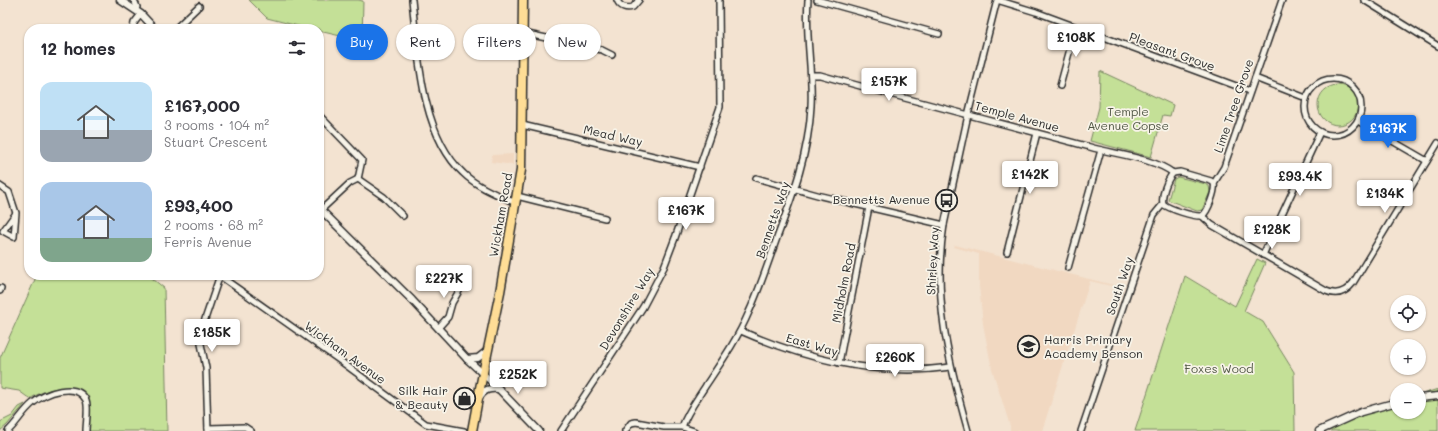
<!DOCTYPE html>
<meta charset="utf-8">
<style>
body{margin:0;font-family:Mali,sans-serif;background:#f2f2f3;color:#2b2b33;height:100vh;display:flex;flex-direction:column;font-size:15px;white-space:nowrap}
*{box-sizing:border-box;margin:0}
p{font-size:13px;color:#7c7c81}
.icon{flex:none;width:22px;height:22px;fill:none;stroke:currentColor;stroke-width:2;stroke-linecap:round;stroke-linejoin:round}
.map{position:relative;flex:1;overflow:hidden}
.panel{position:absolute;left:24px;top:24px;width:300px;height:256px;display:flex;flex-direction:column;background:#fff;border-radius:16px;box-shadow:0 1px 3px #0004}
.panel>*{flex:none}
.hud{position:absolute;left:336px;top:24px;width:380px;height:36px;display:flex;gap:8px}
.fabs{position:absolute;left:1390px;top:295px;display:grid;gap:8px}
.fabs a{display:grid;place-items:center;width:36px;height:36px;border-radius:50%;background:#fff;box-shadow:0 1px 3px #0004;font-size:20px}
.price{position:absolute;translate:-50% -34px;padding:0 9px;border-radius:4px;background:#fff;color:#222;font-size:13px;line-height:26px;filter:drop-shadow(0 1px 2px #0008)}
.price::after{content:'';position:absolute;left:50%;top:24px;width:12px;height:9px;margin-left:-6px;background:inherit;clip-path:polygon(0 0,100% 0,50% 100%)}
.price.active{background:#1a73e8;color:#fff}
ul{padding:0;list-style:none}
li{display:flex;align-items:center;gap:12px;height:100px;padding:0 16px}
li span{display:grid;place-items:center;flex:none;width:112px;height:80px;border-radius:12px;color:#555}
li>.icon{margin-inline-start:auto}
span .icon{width:48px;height:48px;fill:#fffc;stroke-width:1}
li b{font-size:17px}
h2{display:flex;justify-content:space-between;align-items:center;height:48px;padding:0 16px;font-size:17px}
.tag{padding:0 14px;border-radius:18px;background:#fff;box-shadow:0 1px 3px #0004;font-size:14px;line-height:36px}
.tag.active{background:#1a73e8;color:#fff}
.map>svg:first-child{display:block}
</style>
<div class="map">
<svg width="1438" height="431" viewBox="0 0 1438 431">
<rect width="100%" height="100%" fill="#f3e3d1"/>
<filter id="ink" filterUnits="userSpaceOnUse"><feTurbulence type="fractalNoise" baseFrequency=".025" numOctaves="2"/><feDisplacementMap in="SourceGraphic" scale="8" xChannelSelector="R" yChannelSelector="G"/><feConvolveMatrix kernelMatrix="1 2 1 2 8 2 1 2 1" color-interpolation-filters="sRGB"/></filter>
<g filter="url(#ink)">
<g fill="#f1d8c1">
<polygon points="513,154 513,165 491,162 492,155"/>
<polygon points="955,245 1125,288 1124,289 1090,281 1042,431 1010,431 1010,426 992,369 983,324 979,286 979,254 954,247"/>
</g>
<g fill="#c4e097" stroke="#788661">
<polygon points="249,0 358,0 363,1 362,41 319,31 319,29 310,29 267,18"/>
<polygon points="1100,71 1173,105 1170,116 1163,115 1151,157 1090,141 1099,107"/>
<circle cx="1338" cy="105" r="20"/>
<polygon points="1178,177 1206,184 1209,186 1210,192 1202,210 1197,211 1168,200 1174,179"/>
<polygon points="1257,259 1265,263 1244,311 1263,322 1294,372 1295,431 1135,431 1185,276 1235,306"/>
<path d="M37 275H148L164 288 167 431H89C89 421 92 406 87 397 77 379 42 390 30 399L19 391 0 388V358Z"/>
<polygon points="1438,389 1438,431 1320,431 1397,403 1397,412 1419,412 1419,395"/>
<polygon points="25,404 7,425 0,431 0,422 12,416 19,407"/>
</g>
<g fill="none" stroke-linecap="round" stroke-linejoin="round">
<defs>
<g id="minor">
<polyline points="134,0 137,7 135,10"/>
<path d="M412 0C418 54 421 134 463 173 477 187 498 195 516 203"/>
<path d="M617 0C620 7 626 9 633 7L639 0"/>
<polyline points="817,0 939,34"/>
<polyline points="1364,0 1438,46"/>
<polyline points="133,29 134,23 141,14"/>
<polyline points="175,29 199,6"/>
<polyline points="523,33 602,50 612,55"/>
<path d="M811 75H820C910 100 1000 123 1090 147 1113 154 1154 158 1173 173L1180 172 1211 181 1214 183"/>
<polyline points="1255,78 1306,98"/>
<circle cx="1333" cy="107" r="28"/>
<polyline points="1060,86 1076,27"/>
<polyline points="319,115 362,160 358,179 384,197 403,216"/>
<polyline points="1358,121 1427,161"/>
<polyline points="522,125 700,167"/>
<polyline points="756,178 821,196 944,225"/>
<polyline points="0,186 9,192 16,213 3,231 14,237 16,213"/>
<polyline points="517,196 605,218"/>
<path d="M1163 204C1169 209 1194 217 1202 216L1212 225 1326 291C1337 296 1346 292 1353 283L1438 143"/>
<polyline points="321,210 350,183 358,179"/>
<path d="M1202 216C1208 212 1216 190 1214 183L1224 167 1282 0"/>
<polyline points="1007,252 1037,133"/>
<polyline points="1263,255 1320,132"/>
<polyline points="1068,268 1101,150"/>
<polyline points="220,276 339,360 426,424 464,431"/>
<polyline points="0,291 1,288"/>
<polyline points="438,328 448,317 452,303 459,291 465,278"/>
<path d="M741 331C807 360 879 377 951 367"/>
<polyline points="839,363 869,207"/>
<path d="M682 427C687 412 698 398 706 385 722 361 738 338 749 312 760 288 768 263 777 238 793 195 809 152 811 106 813 71 805 36 808 0"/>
<polyline points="208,428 245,427 251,431"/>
<path d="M8 431C17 423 23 411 33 403 44 393 77 381 86 400 89 408 86 422 86 431"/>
<polyline points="208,431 206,368 201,344 202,328 220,275"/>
<polyline points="561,431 643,307 664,267 675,238 720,107 719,0"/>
<polyline points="625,431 631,423 636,422 664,427 682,427 694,431"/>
<path d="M968 431C949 364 932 295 944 225L968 115 997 0 1036 12 1250 91"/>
<path d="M1081 431 1154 215 1163 204C1161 195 1167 180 1173 173"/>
</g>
<g id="tertiary">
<polyline points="120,0 141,14 155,29"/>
<polyline points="319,208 412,300 467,359 493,383 539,431"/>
<polyline points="467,359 478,358 487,351"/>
<path d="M479 398C484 389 490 388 499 389"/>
<polyline points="1419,398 1438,396"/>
<polyline points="1319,431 1361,412 1397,402"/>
</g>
<polyline id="trunk" points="472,431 480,388 500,292 521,170 523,0"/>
</defs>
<use href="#minor" stroke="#2b2b2b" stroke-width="8"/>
<use href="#tertiary" stroke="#2b2b2b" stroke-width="9"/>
<use href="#trunk" stroke="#2b2b2b" stroke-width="11"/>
<use href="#minor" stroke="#f7f3e8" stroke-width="5"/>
<use href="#tertiary" stroke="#f7f3e8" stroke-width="6"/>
<use href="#trunk" stroke="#fedd96" stroke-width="8"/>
</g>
</g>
<defs>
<symbol id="bus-ring" viewBox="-11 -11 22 22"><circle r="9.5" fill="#f7f3e8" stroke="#2b2b2b" stroke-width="1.5"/><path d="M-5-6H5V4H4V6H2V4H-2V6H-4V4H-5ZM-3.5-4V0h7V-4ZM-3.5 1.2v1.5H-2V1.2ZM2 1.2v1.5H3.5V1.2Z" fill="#2b2b2b"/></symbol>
<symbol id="school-ring" viewBox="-11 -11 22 22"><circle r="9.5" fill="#f7f3e8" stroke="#2b2b2b" stroke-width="1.5"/><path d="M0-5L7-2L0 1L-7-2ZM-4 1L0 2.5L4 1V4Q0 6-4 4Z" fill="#2b2b2b"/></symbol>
<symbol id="shop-ring" viewBox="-11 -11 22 22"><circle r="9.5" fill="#f7f3e8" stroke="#2b2b2b" stroke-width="1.5"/><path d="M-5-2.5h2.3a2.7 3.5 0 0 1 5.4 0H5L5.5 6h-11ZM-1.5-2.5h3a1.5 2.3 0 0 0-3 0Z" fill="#2b2b2b"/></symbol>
</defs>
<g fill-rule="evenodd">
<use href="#bus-ring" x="934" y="188" width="25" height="25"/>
<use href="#school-ring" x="1016" y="334" width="25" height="25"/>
<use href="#shop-ring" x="452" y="386" width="25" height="25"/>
</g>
<g text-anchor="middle" stroke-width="3.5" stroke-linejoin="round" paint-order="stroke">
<g font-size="12" fill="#2b2b2b" stroke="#f7f3e8">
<text transform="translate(1172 52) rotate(20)" y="4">Pleasant Grove</text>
<text transform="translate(1234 106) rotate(-71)" y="4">Lime Tree Grove</text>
<text transform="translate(1017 117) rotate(15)" y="4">Temple Avenue</text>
<text transform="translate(613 136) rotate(13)" y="4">Mead Way</text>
<text transform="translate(501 215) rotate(-80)" y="4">Wickham Road</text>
<text transform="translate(773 220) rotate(-71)" y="4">Bennetts Way</text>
<text transform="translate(933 261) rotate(-87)" y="4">Shirley Way</text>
<text transform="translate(844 283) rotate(-79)" y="4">Midholm Road</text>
<text transform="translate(1120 286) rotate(-71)" y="4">South Way</text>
<text transform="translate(627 309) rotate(-59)" y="4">Devonshire Way</text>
<text transform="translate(812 345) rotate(16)" y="4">East Way</text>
<text transform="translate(345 353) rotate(36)" y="4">Wickham Avenue</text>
</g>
<g font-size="12" fill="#515846" stroke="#f7f3e8">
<text x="1128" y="116">Temple<tspan x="1128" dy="14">Avenue Copse</tspan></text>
<text x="1219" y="373">Foxes Wood</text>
</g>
<g font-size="12" fill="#2b2b2b" stroke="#f7f3e8" text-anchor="end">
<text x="930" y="204">Bennetts Avenue</text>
<text x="1044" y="344" text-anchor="start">Harris Primary<tspan x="1044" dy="14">Academy Benson</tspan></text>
<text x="448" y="395">Silk Hair<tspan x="448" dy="14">&amp; Beauty</tspan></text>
</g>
</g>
</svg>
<div class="fabs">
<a><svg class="icon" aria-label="locate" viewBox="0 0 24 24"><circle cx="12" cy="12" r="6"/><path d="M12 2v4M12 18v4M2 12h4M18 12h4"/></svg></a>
<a>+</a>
<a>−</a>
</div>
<b class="price" style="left:1076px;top:58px">£108K</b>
<b class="price" style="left:889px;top:102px">£157K</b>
<b class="price active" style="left:1388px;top:149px">£167K</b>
<b class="price" style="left:1030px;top:195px">£142K</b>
<b class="price" style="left:1300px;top:197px">£93.4K</b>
<b class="price" style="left:1385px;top:214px">£134K</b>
<b class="price" style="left:686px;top:231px">£167K</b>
<b class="price" style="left:1272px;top:250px">£128K</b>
<b class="price" style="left:444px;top:299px">£227K</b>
<b class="price" style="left:212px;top:353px">£185K</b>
<b class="price" style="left:895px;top:378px">£260K</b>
<b class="price" style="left:518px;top:395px">£252K</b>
<div class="hud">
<a class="tag active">Buy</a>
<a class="tag">Rent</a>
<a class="tag">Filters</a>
<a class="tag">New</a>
</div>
<section class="panel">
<h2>12 homes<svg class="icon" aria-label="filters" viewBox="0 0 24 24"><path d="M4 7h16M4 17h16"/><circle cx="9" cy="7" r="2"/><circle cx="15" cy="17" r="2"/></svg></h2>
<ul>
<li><span style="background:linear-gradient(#bfe0f5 60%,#9aa5b1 0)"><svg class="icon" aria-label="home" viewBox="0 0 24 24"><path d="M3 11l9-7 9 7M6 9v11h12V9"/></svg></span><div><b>£167,000</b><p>3 rooms · 104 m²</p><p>Stuart Crescent</p></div></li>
<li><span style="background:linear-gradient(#a9c7e8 70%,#7fa58c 0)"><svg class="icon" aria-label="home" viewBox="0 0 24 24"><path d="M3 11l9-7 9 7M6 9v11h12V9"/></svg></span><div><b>£93,400</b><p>2 rooms · 68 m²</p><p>Ferris Avenue</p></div></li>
</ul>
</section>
</div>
